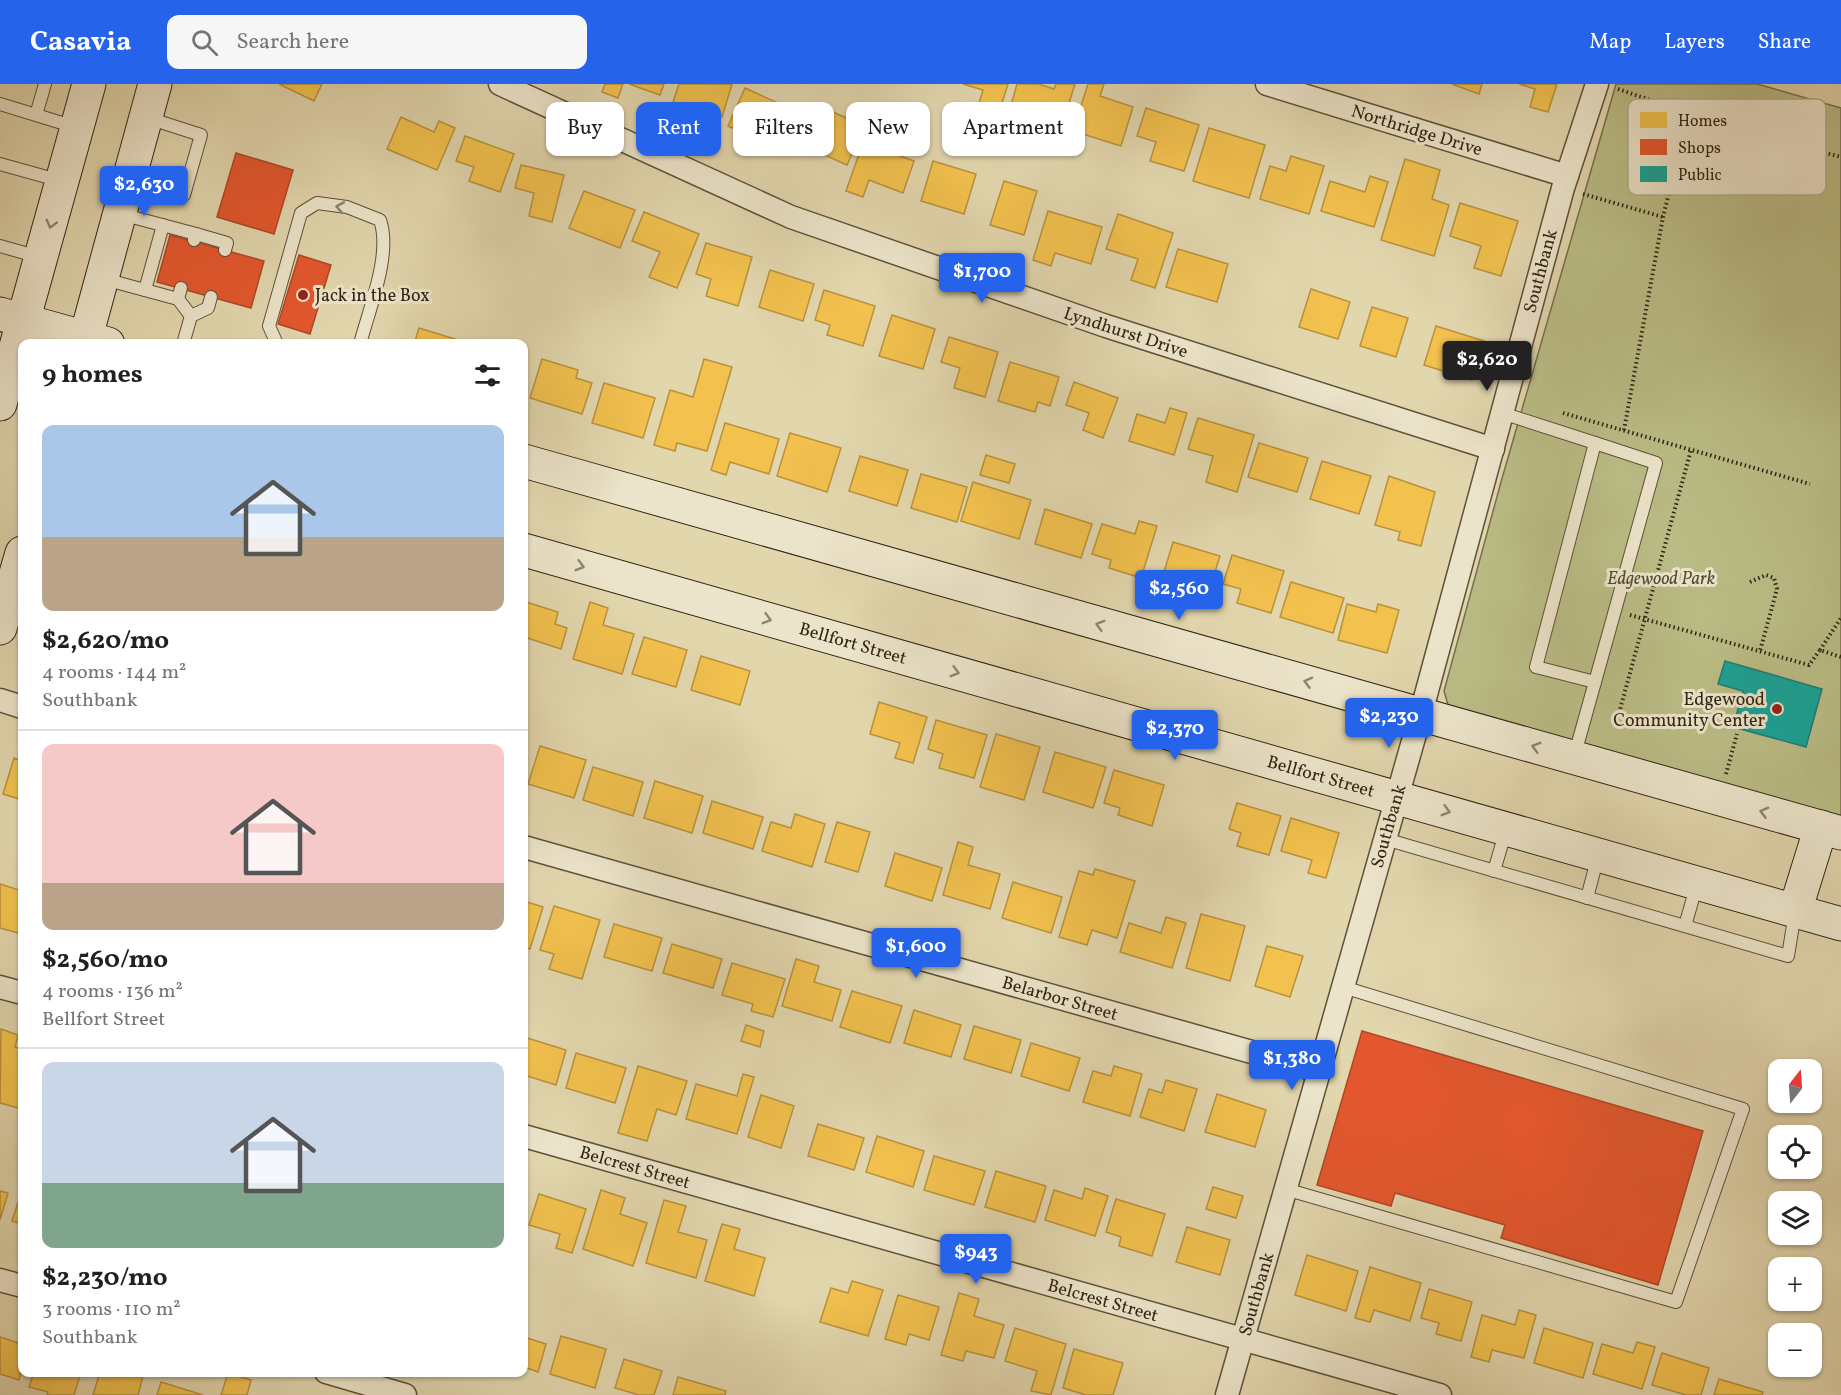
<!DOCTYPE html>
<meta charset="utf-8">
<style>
body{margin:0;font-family:Vollkorn,serif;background:#f6f6f6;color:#202124;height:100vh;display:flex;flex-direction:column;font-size:22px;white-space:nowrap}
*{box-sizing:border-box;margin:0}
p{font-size:20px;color:#757577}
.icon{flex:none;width:33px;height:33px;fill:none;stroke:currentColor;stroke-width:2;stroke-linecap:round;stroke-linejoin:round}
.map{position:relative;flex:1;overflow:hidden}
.panel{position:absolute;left:18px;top:255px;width:510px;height:1038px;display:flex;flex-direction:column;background:#fff;border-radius:12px;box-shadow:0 2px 4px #0004}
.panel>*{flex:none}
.guide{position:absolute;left:546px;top:18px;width:570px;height:54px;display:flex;gap:12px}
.needle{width:39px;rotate:17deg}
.fabs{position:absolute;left:1768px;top:975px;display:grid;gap:12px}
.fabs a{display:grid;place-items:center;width:54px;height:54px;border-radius:12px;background:#fff;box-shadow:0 2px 4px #0004;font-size:30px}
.price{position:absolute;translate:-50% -51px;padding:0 14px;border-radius:6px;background:#2563eb;color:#fff;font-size:20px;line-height:39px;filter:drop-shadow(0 2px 3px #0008)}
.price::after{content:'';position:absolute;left:50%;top:36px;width:18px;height:14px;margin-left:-9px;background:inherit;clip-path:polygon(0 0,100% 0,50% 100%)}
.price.current{background:#222;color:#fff}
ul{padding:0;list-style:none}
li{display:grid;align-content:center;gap:12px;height:318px;padding:0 24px}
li+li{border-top:2px solid #e0e0e0}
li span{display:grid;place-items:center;height:186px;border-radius:12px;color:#555}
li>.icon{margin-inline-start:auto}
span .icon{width:108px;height:108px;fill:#fffc;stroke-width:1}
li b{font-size:26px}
h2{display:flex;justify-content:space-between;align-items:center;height:72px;padding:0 24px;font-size:26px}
.chip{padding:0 21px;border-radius:12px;background:#fff;box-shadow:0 2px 4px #0004;font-size:21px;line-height:54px}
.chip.current{background:#2563eb;color:#fff}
header{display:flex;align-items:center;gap:36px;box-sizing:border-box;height:84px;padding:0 30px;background:#2563eb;color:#fff}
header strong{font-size:28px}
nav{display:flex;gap:33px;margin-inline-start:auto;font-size:21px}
.search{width:420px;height:54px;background:#f6f6f6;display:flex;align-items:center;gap:15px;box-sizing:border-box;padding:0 21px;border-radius:12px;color:#757577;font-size:22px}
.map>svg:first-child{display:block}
</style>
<header>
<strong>Casavia</strong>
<div class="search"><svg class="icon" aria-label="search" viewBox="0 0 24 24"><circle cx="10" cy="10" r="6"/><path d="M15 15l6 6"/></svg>Search here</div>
<nav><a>Map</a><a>Layers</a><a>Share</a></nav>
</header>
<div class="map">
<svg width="1841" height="1311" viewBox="0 0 1841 1311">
<rect width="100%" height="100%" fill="#e2d6ad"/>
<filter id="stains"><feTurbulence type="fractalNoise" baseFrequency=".00333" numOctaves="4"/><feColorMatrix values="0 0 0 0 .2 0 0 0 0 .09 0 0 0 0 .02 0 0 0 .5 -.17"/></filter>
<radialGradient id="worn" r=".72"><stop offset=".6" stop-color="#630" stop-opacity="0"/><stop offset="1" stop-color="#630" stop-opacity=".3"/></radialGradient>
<polygon fill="#babc85" stroke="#76704d" stroke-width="1.5" points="1616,0 1757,0 1841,24 1841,733 1448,621 1444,607 1501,398"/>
<g fill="#f2c14e" stroke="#b8923d" stroke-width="1.5">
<polygon points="279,0 322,0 314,17"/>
<polygon points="605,0 623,0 618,14 602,8"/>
<polygon points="629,0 664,0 660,11"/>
<polygon points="679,0 732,0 722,33 673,18"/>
<polygon points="963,0 1008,0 1000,25 979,19 983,6"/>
<polygon points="1017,0 1039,0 1054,5 1056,0 1075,0 1062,41 1010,25"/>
<polygon points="1088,0 1104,0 1100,12 1133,23 1121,62 1073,47"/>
<polygon points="1452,0 1482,0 1479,10"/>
<polygon points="1519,0 1557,0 1548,28 1530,23 1535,5"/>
<polygon points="745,4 789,24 776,53 755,43 751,52 728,42"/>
<polygon points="824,24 864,42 847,81 793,57 807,28 819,34"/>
<polygon points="1146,24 1199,41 1184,87 1150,77 1156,58 1137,52"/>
<polygon points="401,33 434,48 439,37 455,44 437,86 387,65"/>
<polygon points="1209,44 1265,61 1249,114 1193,97"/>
<polygon points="877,51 904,60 900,72 914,77 903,109 869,96 863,113 846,107 864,56 874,59"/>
<polygon points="465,52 514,70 500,108 469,97 474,83 456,77"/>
<polygon points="1291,72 1324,82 1309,130 1260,115 1270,82 1286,87"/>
<polygon points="1405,75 1440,86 1432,115 1449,121 1434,172 1381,156"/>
<polygon points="933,77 976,90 964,130 921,117"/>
<polygon points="521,81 564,91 552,138 529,132 534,109 515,104"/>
<polygon points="1370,92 1388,98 1374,143 1321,127 1330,97 1365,108"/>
<polygon points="1004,97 1037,107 1024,151 990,141"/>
<polygon points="584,107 635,126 620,164 569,144"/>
<polygon points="1460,119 1518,137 1501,192 1474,184 1481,162 1450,152"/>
<polygon points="1048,127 1102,143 1091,180 1055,169 1051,182 1033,176"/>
<polygon points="644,128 699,150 677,204 649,193 660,168 632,157"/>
<polygon points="1118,130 1173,149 1155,204 1131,196 1138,175 1106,165"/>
<polygon points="706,159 752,173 738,222 706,212 711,195 696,190"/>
<polygon points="1178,165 1228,180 1217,218 1166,203"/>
<polygon points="770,186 814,200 803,237 759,223"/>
<polygon points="1311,205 1350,218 1338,255 1299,243"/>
<polygon points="824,206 875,222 863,262 827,251 830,241 815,236"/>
<polygon points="1372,223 1408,234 1396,273 1360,262"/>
<polygon points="892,231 935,245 923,285 879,272"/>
<polygon points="1436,242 1484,257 1472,296 1424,281"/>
<polygon points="419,244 468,259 468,260 414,260"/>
<polygon points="949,253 998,268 985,313 954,304 960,284 941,278"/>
<polygon points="542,275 578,286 576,294 592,299 582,330 530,314"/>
<polygon points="704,275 732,283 707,367 677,359 675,367 654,361 670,306 693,313"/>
<polygon points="1010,278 1059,293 1050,322 1038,318 1035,328 998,317"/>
<polygon points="1074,298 1118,314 1103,354 1083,346 1089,329 1066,321"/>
<polygon points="604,299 655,314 643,354 592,339"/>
<polygon points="1170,324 1187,329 1174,371 1129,357 1137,330 1165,339"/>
<polygon points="1198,334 1254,351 1237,408 1206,398 1213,372 1188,365"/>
<polygon points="725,339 779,355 769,390 730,378 726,391 711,386"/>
<polygon points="790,349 841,364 827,408 777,392"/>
<polygon points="1259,359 1308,374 1297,408 1248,393"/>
<polygon points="986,371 1015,380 1009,399 980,391"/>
<polygon points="860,372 908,386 897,422 849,407"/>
<polygon points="1322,377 1371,392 1359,430 1310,415"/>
<polygon points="921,390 967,403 957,438 911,424"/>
<polygon points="1389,392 1435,408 1421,462 1398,456 1400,448 1375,441"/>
<polygon points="973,398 1031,416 1019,455 961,437"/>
<polygon points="1045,425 1092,440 1081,474 1035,460"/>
<polygon points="1139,437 1157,442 1141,494 1109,484 1111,476 1092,470 1102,440 1135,450"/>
<polygon points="1173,458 1220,472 1207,513 1161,498"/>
<polygon points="1232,471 1284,487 1271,529 1237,519 1241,505 1223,500"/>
<polygon points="1291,498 1344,514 1333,549 1280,533"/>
<polygon points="526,518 558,528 555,540 567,544 561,565 524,553 524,528"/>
<polygon points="590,518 608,524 603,541 634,550 622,590 573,575"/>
<polygon points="1347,520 1376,528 1378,520 1399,526 1387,569 1338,556"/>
<polygon points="644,553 687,566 676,603 632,590"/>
<polygon points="701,572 750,587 740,621 691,606"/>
<polygon points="879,618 927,633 913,679 895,674 900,659 870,650"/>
<polygon points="936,636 987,651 974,694 939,684 943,670 928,665"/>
<polygon points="996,650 1040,663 1024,716 980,703"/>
<polygon points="540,662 586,676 574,714 528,700"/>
<polygon points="1055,668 1106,683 1093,724 1043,708"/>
<polygon points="14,674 22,677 22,716 3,710"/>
<polygon points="593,683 643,698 633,732 583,716"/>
<polygon points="1114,686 1164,701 1152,742 1118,731 1120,724 1104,719"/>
<polygon points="655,697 703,712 692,749 644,734"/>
<polygon points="712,717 763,733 753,765 703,749"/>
<polygon points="1237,719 1281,732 1269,771 1237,762 1241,749 1229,745"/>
<polygon points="795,730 825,740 812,783 762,767 771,738 791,744"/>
<polygon points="1291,734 1339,749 1326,794 1308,789 1312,776 1281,767"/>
<polygon points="837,738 870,748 858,788 825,778"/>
<polygon points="958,758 973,763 968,781 1000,790 990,825 943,811"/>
<polygon points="895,769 942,784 932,817 885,802"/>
<polygon points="1095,785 1135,797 1117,854 1092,846 1087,861 1059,853 1079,787 1093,791"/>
<polygon points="1013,798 1062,813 1051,849 1002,834"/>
<polygon points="0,800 22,807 22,835 18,849 0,844"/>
<polygon points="524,817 543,823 530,865 524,863"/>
<polygon points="554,822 600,836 582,895 549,885 554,870 540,866"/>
<polygon points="1201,830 1245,842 1230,897 1186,884"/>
<polygon points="1166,833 1186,839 1172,884 1120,868 1129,839 1161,849"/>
<polygon points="614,840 662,854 652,887 604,873"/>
<polygon points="672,860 722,875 713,904 663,889"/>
<polygon points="1267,862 1303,872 1290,913 1255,902"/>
<polygon points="796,875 819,882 814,898 841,906 832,937 782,922"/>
<polygon points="732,879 785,895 773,933 751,927 753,920 722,911"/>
<polygon points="852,907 902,922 890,959 840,943"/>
<polygon points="914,926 961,941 951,973 904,959"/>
<polygon points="746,941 764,947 760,963 741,957"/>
<polygon points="974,942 1021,956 1011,989 964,975"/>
<polygon points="1,945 18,951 15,963 22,965 22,1025 0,1019"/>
<polygon points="524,953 566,966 556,1001 524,991"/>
<polygon points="1031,959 1080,974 1069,1007 1021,992"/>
<polygon points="576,969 626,984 615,1019 566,1004"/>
<polygon points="638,982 687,997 676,1031 657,1025 647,1057 618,1049"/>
<polygon points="1114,982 1142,990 1130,1032 1083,1018 1093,987 1111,992"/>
<polygon points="743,990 754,993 737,1050 686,1035 696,1000 737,1012"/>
<polygon points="1166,996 1197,1005 1184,1047 1140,1033 1149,1005 1162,1009"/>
<polygon points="1217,1010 1266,1026 1255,1063 1205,1048"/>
<polygon points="761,1011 794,1022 781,1064 748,1053"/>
<polygon points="818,1040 864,1054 854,1086 808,1072"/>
<polygon points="877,1052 924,1067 913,1103 866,1088"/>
<polygon points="934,1072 985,1087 974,1121 924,1106"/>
<polygon points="996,1087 1046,1102 1035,1138 985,1123"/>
<polygon points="1213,1103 1243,1112 1236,1134 1206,1125"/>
<polygon points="1085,1104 1108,1112 1095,1152 1045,1136 1054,1106 1082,1115"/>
<polygon points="601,1106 625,1114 620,1130 647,1139 633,1182 583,1165"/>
<polygon points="0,1107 8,1109 0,1136"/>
<polygon points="21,1109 22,1109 22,1140 12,1137"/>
<polygon points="539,1110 586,1125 572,1169 556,1164 560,1150 529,1141"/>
<polygon points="1116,1115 1165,1130 1152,1172 1119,1162 1121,1153 1106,1148"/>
<polygon points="664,1116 686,1122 678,1148 707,1156 696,1194 646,1179"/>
<polygon points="722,1140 740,1145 734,1165 765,1174 754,1212 705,1197"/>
<polygon points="1187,1143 1230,1156 1220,1191 1176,1178"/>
<polygon points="1307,1171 1358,1187 1346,1227 1295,1211"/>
<polygon points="1370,1183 1421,1199 1410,1237 1374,1226 1370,1238 1355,1234"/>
<polygon points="852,1197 883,1206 868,1252 820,1238 831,1204 848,1209"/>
<polygon points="1429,1205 1472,1218 1461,1257 1436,1250 1439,1239 1421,1234"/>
<polygon points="959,1209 979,1215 974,1232 1004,1241 994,1274 966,1267 963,1277 941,1271"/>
<polygon points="898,1211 939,1223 929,1256 909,1250 906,1261 885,1255"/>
<polygon points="1519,1226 1536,1231 1524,1274 1492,1266 1489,1278 1471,1273 1482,1231 1515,1241"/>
<polygon points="1015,1244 1066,1260 1051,1311 1031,1307 1037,1287 1005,1277"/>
<polygon points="1544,1244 1593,1259 1583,1294 1534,1279"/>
<polygon points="561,1252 606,1265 595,1304 550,1290"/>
<polygon points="0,1253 22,1260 22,1284 19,1296 0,1290"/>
<polygon points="524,1253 546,1260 538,1288 524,1283"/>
<polygon points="1637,1258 1655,1263 1642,1305 1593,1290 1602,1260 1633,1269"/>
<polygon points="1074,1265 1123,1279 1113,1311 1086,1311 1063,1304"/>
<polygon points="1662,1269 1709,1284 1701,1311 1686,1311 1652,1301"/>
<polygon points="624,1275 662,1287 654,1311 639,1311 615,1304"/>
<polygon points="34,1288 81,1288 74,1311 47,1311 48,1308 29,1303"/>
<polygon points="100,1288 132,1288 143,1292 138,1311 93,1311"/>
<polygon points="228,1289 251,1296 247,1311 221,1311"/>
<polygon points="678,1293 726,1307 725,1311 673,1311"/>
<polygon points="1719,1295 1763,1308 1762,1311 1714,1311"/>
<polygon points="161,1298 203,1311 157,1311"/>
</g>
<g fill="#e4572e" stroke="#ae4826" stroke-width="1.5">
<polygon points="236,69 293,86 274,150 217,133"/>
<polygon points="170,151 264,177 251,224 157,198"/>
<polygon points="299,171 331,181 310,250 278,240"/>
<polygon points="1362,947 1703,1047 1658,1201 1501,1154 1505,1141 1395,1109 1391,1122 1317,1101"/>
</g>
<polygon fill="#17a398" stroke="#1f7d71" stroke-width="1.5" points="1725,577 1822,605 1806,663 1733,643 1743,607 1718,600"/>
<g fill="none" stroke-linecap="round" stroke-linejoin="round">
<defs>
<g id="service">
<polyline points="45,0 36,31 75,43"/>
<polyline points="0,20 36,31"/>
<polyline points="0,80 61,97"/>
<polyline points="130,94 184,111 201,51 148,34"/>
<polyline points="121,130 196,150"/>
<polyline points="194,156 196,150 227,159 225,166"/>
<polyline points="0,162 39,173"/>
<polyline points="104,195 178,215"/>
<polyline points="181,204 178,215 191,232"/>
<polyline points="145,206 163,141"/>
<polyline points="183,260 191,232 208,224 211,213"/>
<path d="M277 260 269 242 301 129 317 119 347 123 380 136C392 170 369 225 360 260"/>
<polyline points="1502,329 1595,359"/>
<polygon points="1595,359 1656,379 1595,598 1536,583"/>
<polyline points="1574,673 1595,598"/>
<polyline points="1385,755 1788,872 1795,829"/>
<polyline points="1494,787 1506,746"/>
<polyline points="1587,814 1598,772"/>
<polyline points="1685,842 1697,800"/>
<polyline points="1285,1105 1676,1218 1743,1025 1343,903"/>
</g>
<g id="minor">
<polyline points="500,0 791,133 1106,242 1493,365"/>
<polyline points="1267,0 1567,92"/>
<polyline points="0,616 22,623"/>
<polyline points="524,763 1319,987"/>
<polyline points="0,903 22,909"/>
<polyline points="524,1052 1440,1311"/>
<polyline points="0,1196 22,1202"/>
<polyline points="326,1288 405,1311"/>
<polyline points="1227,1311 1421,629 1563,104 1597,0"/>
</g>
<g id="secondary">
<polyline points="0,230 108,260"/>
<polyline points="84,260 155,0"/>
<polyline points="0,320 89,0"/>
<polyline points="524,377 1841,749"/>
<polyline points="524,466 1841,840"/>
<polyline points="0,544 22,469"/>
<polyline points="1795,827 1821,743"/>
</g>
</defs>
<use href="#service" stroke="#5d513b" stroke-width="14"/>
<use href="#minor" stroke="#5d513b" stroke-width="25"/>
<use href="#secondary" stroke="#312515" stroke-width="35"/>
<g stroke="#312515" stroke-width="4" stroke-dasharray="1.5 3" stroke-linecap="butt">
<polyline points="1618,5 1726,42 1841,73"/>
<polyline points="1717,61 1726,42"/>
<polyline points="1583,110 1663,133"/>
<polyline points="1563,329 1810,400"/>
<polyline points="1624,346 1663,133 1674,89 1680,80 1717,61 1739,70"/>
<polyline points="1750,498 1766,491 1774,494 1777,505 1760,567"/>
<polyline points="1630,531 1809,581 1820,566 1841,573"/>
<polyline points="1820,566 1841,534"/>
<polyline points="1619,629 1691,366"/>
<polyline points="1726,690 1737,650"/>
</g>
<use href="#service" stroke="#ece4ca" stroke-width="12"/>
<use href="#minor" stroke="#ece4ca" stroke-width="22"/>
<use href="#secondary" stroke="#ece4ca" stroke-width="33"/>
</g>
<defs><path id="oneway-chevron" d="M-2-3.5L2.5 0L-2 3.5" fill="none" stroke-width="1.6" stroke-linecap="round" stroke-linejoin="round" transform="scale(1.5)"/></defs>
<g stroke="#8e8470">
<use href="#oneway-chevron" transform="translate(340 123) rotate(-170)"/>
<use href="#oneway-chevron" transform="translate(51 140) rotate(105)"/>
<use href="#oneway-chevron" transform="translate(580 482) rotate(16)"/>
<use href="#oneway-chevron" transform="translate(767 535) rotate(16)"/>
<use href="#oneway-chevron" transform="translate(1100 541) rotate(-164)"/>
<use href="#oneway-chevron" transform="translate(955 588) rotate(16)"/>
<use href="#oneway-chevron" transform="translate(1308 598) rotate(-165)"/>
<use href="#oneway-chevron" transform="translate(1536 663) rotate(-164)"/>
<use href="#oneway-chevron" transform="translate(1446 727) rotate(16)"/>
<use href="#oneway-chevron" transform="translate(1764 728) rotate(-165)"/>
</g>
<g fill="#8f2418" stroke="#ece4ca" stroke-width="2">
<circle cx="303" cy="211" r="6"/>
<circle cx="1777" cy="625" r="6"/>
</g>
<g text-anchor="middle" stroke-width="6" stroke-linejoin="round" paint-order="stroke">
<g font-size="18" fill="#312515" stroke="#ece4ca">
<text transform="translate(1417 46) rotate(17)" y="6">Northridge Drive</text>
<text transform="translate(1540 187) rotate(-75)" y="6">Southbank</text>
<text transform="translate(1126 248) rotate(18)" y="6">Lyndhurst Drive</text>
<text transform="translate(853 559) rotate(16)" y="6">Bellfort Street</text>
<text transform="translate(1321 692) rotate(16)" y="6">Bellfort Street</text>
<text transform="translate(1388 742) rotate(-74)" y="6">Southbank</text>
<text transform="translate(1060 914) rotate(16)" y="6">Belarbor Street</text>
<text transform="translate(635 1083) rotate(16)" y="6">Belcrest Street</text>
<text transform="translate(1256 1210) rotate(-74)" y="6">Southbank</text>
<text transform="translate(1103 1216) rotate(16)" y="6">Belcrest Street</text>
</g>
<g font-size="18" fill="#312515" stroke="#ece4ca" text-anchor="start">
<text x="315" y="217">Jack in the Box</text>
<text x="1765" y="621" text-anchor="end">Edgewood<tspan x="1765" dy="21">Community Center</tspan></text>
</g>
<g font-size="18" font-style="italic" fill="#534b31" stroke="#ece4ca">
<text x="1661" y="500">Edgewood Park</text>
</g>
</g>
<rect x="1628" y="15" width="198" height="96" rx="9" fill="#ece4ca" stroke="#b4ab94" stroke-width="1.5"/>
<rect x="1640" y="28" width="27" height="16" fill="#f2c14e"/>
<rect x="1640" y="55" width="27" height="16" fill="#e4572e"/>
<rect x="1640" y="82" width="27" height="16" fill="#17a398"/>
<g font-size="16" fill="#312515">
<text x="1678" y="42">Homes</text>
<text x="1678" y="69">Shops</text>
<text x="1678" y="96">Public</text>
</g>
<rect width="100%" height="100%" filter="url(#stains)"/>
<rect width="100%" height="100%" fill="url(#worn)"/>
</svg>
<div class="fabs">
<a><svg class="needle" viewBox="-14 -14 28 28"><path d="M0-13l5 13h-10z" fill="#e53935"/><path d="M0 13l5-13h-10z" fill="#757577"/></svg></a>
<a><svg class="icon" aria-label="locate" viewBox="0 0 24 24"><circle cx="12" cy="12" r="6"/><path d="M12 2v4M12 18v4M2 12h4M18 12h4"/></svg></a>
<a><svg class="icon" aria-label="layers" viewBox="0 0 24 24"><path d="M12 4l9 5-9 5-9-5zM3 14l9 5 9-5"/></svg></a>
<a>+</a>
<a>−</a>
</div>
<b class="price" style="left:144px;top:133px">$2,630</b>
<b class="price" style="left:982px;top:220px">$1,700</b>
<b class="price current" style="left:1487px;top:308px">$2,620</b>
<b class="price" style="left:1179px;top:537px">$2,560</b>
<b class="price" style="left:1389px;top:665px">$2,230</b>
<b class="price" style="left:1175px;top:677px">$2,370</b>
<b class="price" style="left:916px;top:895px">$1,600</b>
<b class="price" style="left:1292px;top:1007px">$1,380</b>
<b class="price" style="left:976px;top:1201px">$943</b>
<div class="guide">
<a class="chip">Buy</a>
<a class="chip current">Rent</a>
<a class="chip">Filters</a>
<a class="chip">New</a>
<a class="chip">Apartment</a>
</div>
<section class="panel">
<h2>9 homes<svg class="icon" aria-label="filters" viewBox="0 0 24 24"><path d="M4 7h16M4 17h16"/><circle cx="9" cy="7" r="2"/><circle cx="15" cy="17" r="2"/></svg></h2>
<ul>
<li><span style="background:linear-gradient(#a9c7e8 60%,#b9a48a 0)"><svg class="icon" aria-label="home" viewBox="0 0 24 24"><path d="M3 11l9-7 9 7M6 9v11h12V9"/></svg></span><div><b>$2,620/mo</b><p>4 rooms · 144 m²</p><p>Southbank</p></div></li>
<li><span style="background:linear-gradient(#f6c9c9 75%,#b9a48a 0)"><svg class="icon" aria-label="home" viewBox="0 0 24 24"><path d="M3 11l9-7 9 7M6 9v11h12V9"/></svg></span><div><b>$2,560/mo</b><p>4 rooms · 136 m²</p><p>Bellfort Street</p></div></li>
<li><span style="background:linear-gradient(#c9d6e8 65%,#7fa58c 0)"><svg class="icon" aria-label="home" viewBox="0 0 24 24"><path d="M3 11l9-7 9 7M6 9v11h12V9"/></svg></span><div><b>$2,230/mo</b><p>3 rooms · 110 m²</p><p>Southbank</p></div></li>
</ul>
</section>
</div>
